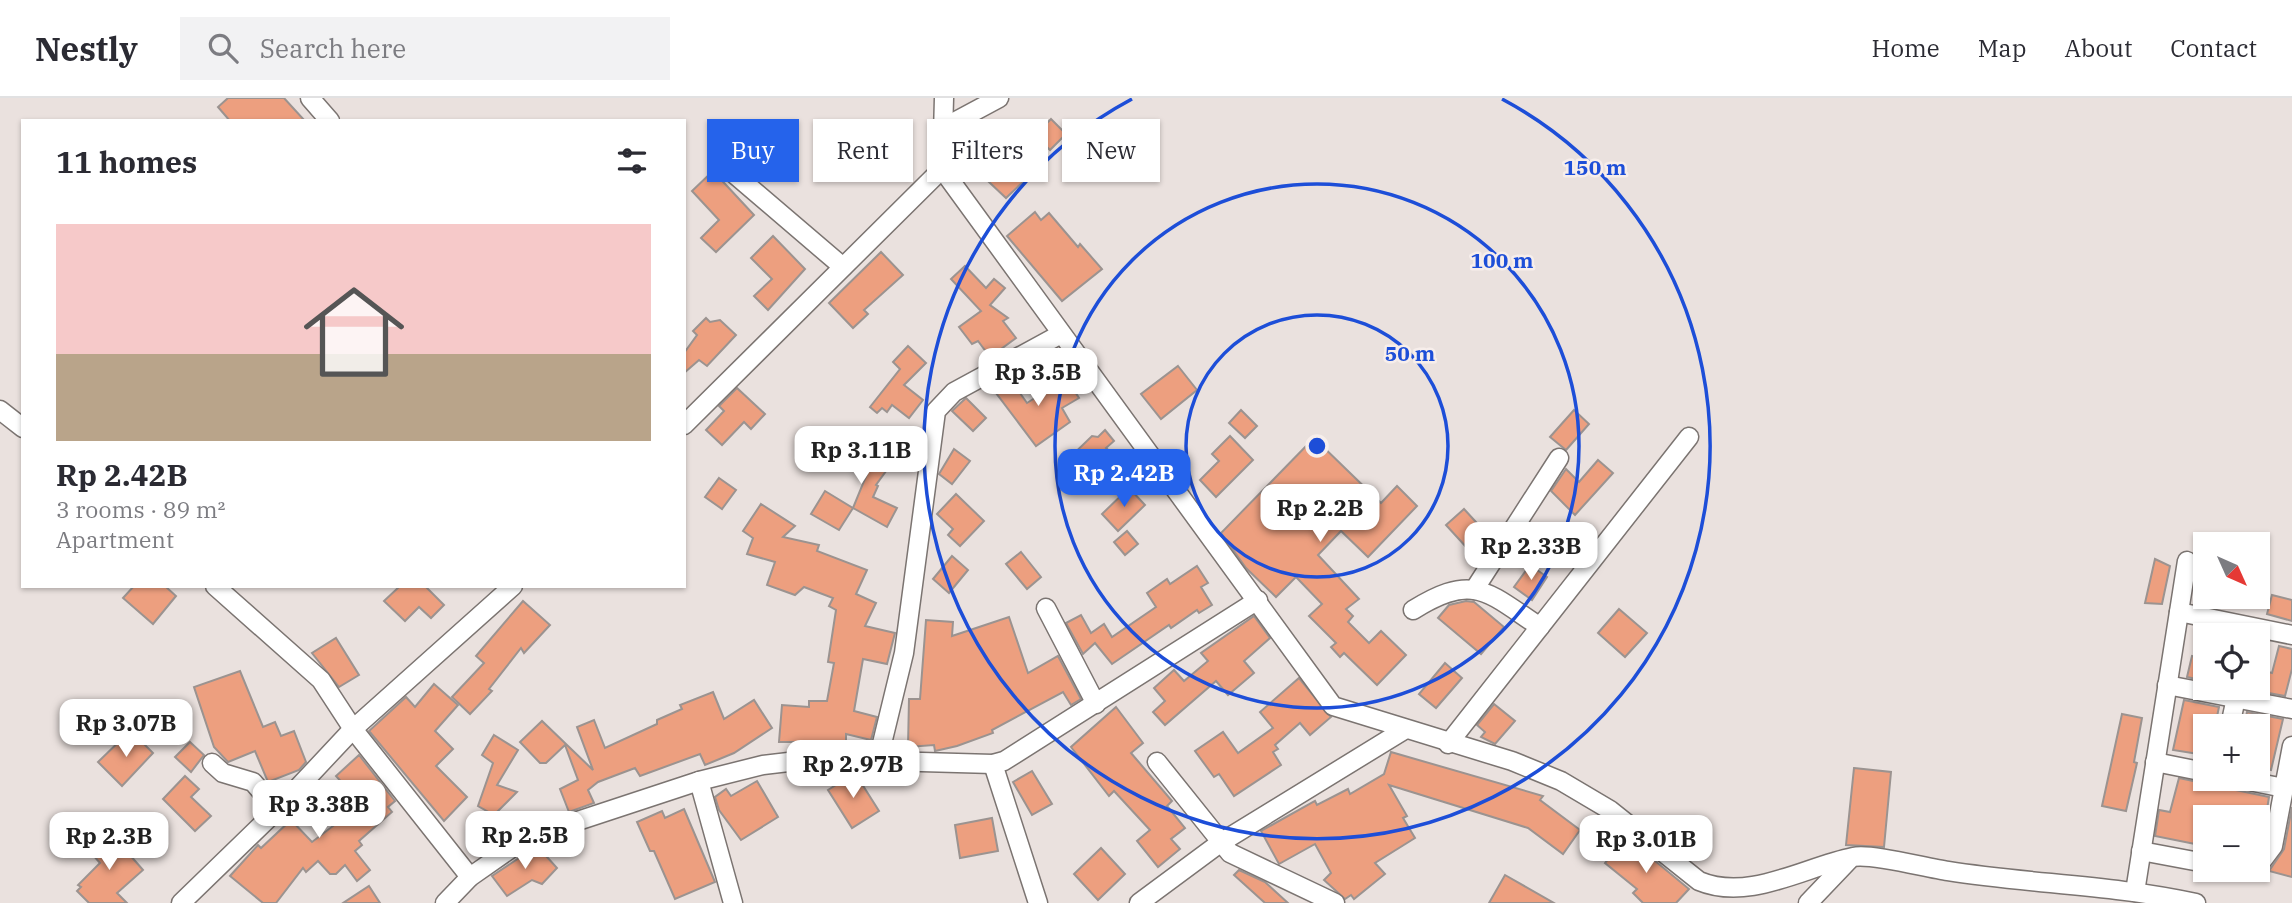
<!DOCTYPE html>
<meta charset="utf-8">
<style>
body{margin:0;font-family:"IBM Plex Serif",serif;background:#f2f2f3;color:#2b2b33;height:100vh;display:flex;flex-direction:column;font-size:26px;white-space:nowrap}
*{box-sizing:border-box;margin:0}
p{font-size:23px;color:#7c7c81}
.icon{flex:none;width:38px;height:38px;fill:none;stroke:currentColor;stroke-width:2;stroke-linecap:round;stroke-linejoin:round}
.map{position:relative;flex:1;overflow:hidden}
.details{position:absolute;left:21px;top:21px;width:665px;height:469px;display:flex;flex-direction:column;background:#fff;border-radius:0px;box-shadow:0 2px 5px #0004}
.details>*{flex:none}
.banner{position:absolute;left:707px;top:21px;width:665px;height:63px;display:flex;gap:14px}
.needle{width:46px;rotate:135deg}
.controls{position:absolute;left:2193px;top:434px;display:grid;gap:14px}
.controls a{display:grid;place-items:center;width:77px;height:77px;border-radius:0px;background:#fff;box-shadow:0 2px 5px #0004;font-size:35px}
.price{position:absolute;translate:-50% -60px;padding:0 16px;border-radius:14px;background:#fff;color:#222;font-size:23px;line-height:46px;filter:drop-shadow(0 2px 4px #0008)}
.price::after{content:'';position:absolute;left:50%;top:42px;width:21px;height:16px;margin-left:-10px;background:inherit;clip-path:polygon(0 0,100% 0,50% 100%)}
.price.selected{background:#2563eb;color:#fff}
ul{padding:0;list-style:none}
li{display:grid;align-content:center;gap:14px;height:371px;padding:0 35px}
li span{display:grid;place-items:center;height:217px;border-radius:0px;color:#555}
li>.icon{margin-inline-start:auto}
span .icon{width:126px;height:126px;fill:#fffc;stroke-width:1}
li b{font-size:30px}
h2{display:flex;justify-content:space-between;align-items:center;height:84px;padding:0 35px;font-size:30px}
.tag{padding:0 24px;border-radius:0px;background:#fff;box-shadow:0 2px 5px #0004;font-size:24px;line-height:63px}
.tag.selected{background:#2563eb;color:#fff}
header{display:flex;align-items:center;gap:42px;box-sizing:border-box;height:98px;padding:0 35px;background:#fff;border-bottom:2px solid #e1e1e2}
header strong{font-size:33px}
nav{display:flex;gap:38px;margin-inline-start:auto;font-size:24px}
.search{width:490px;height:63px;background:#f2f2f3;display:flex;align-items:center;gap:18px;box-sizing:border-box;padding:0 24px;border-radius:0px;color:#7c7c81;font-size:26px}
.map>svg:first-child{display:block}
</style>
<header>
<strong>Nestly</strong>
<div class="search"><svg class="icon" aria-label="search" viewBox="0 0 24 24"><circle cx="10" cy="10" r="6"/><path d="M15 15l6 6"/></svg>Search here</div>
<nav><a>Home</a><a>Map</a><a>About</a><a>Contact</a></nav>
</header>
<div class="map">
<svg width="2292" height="805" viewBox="0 0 2292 805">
<rect width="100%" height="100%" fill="#eae1de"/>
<g fill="#ed9f7f" stroke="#9b9390" stroke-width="2">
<polygon points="228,0 284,0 305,23 230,23 218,9"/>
<polygon points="1051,21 1066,36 1050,52 1035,37"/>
<polygon points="1003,32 1020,51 1008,61 1026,81 1006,100 972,68 991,50 987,46"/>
<polygon points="713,73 754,117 716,154 701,140 719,122 692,93"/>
<polygon points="1035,114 1041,122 1049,115 1078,149 1080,146 1102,171 1062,203 1007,138"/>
<polygon points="773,138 805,171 768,212 754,198 772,181 751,160"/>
<polygon points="881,154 903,177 864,212 868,216 853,230 829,205"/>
<polygon points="965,168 986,190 994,181 1005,190 990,207 1008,220 1003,223 1016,240 990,259 978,243 972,246 959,229 981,213 951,181"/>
<polygon points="706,220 710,224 720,222 736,237 707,268 699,262 684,275 684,255 697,237 693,233"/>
<polygon points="908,248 926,265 904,287 923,302 909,320 892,307 887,314 882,310 877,315 870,309 900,271 893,264"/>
<polygon points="1178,268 1197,292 1161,321 1141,296"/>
<polygon points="1008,278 1027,305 1066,280 1079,300 1062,310 1070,324 1036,348 990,287"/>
<polygon points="737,290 765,316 751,331 744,324 722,347 706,332 724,313 719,308"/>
<polygon points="966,300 986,320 973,333 952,313"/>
<polygon points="1241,312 1257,328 1245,340 1229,325"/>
<polygon points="1574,312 1589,326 1566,352 1550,339"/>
<polygon points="1105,332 1114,343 1106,350 1115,358 1082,390 1061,368 1092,338 1098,339"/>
<polygon points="854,333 862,339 865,334 897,358 876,387 878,388 873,399 897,410 887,429 853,410 839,432 811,416 825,393 853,410 871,366 844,346"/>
<polygon points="1230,338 1253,362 1216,399 1200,382 1219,363 1212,356"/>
<polygon points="1314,340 1381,405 1397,388 1417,408 1368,459 1341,433 1318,457 1359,501 1346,511 1353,518 1348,524 1369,545 1381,533 1406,557 1377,587 1344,555 1340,559 1331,549 1336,545 1309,518 1322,506 1296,479 1276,499 1246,470 1221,435"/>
<polygon points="954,351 970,363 952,386 939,376"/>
<polygon points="1598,362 1613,375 1575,417 1551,393 1566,371 1579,384"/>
<polygon points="719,380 736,392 722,411 705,399"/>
<polygon points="1129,390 1145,407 1118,433 1102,416"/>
<polygon points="956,396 984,423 960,448 948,437 953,431 937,416"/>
<polygon points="761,406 795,428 783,439 819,447 817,453 867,472 856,496 876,505 865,528 895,535 887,566 863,561 854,613 877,619 871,642 846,636 846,644 779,644 782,607 809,609 809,603 827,603 834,565 828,564 836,512 829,508 833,500 804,489 795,497 767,487 775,464 747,456 753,440 743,433"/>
<polygon points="1464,411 1486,435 1468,451 1446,427"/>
<polygon points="1127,433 1138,446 1125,457 1114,444"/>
<polygon points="1021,454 1041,479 1027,491 1006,466"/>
<polygon points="952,458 968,472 949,495 933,481"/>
<polygon points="2155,461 2170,468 2162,506 2145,505"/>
<polygon points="1530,467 1547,479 1532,502 1514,489"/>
<polygon points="1197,468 1208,485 1201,489 1212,507 1199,515 1197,512 1171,530 1169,527 1112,566 1095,545 1083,556 1066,525 1081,517 1091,535 1104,526 1112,539 1156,509 1147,495 1167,481 1170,486"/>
<polygon points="134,488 165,488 176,498 153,526 123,500"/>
<polygon points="400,488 425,488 444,507 431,520 419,509 405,523 384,503"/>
<polygon points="2272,497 2292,502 2292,523 2267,516"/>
<polygon points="2205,499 2219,499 2217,510 2203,507"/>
<polygon points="523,503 550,527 524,555 521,550 489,591 492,593 470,616 452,599 484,565 476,558"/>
<polygon points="1466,503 1474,504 1504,529 1481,556 1438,520 1449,507"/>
<polygon points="1619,511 1647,535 1625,559 1598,535"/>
<polygon points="1254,518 1270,540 1244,563 1254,575 1228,597 1216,583 1165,627 1153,614 1165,603 1154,590 1174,572 1184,583 1208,563 1201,555"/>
<polygon points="1009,519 1028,575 1058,558 1081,601 1071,607 1063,594 992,632 993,635 957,648 935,653 934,647 908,649 909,601 920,601 926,522 953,524 952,538"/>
<polygon points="2199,530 2214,533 2213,537 2198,537"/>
<polygon points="336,540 359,577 339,589 312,555"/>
<polygon points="2279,548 2292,551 2292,571 2285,598 2252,592 2258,590 2258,571 2272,575"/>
<polygon points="2192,558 2205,561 2205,583 2187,579"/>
<polygon points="1445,565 1462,580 1436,610 1419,596"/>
<polygon points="240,573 263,629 275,624 281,638 294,633 306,664 299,672 268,684 255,653 228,664 214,649 194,589"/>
<polygon points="1299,580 1331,619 1310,637 1300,625 1275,647 1278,651 1273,654 1281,667 1234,698 1219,676 1214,679 1195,653 1223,634 1238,655 1273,630 1260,614"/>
<polygon points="434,586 458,607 435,633 453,651 436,668 467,699 444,723 369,633 406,599 415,609"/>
<polygon points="713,594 724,621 754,602 772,630 734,655 705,667 700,656 640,678 635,670 598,684 588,692 594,705 569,714 560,691 578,682 565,647 546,665 540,665 520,644 542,623 593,672 577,629 594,622 605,650 657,626 657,622 682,611 680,607"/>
<polygon points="2184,602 2219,609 2215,628 2205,628 2205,657 2173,652"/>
<polygon points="1494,606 1515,623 1495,646 1481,639 1485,634 1477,627"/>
<polygon points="1116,609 1143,645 1131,655 1172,703 1167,708 1185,730 1171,741 1180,751 1158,769 1137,743 1150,732 1114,693 1109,698 1071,649"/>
<polygon points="2247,614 2283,621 2271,672 2258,669 2258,628 2244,628"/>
<polygon points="2122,616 2142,620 2134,664 2137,665 2126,713 2102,708"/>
<polygon points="127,636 132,641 136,638 153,655 122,688 98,664"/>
<polygon points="494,637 518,652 497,687 517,694 494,717 478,708 493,665 482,657"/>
<polygon points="190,644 204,657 191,674 175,659"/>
<polygon points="1391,654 1543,698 1540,702 1580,732 1563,756 1528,730 1389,687 1407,718 1403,720 1415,740 1375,765 1385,776 1354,801 1351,797 1345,801 1324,782 1331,775 1315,746 1279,766 1261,733 1315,703 1317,707 1348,691 1350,696 1384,676"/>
<polygon points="359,657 395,703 388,709 392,714 359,743 362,747 355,753 370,772 357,783 345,767 336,776 330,776 318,763 306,774 303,770 276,805 263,805 230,778 258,747 261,750 291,722 312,744 341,722 338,713 354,698 336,678"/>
<polygon points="1854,670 1891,674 1884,749 1846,747"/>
<polygon points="1032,673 1052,706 1032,717 1013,684"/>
<polygon points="855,675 879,713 852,730 828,692"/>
<polygon points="185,678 199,691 191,699 211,718 195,733 163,701"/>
<polygon points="2179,680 2269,699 2262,743 2258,750 2258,719 2205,712 2205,748 2155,738 2159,712 2170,714"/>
<polygon points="757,683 778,719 741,742 719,712 715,699 726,691 731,698"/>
<polygon points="2292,709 2292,779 2269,773 2284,751"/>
<polygon points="684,711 715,784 675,801 654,753 650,753 637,724 662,713 665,720"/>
<polygon points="992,720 998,753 960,760 955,727"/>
<polygon points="108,732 143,772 117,795 127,805 89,805 77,793 81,789 78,787 100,765 87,750"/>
<polygon points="1626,739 1689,791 1676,805 1643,805 1633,795 1637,791 1605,765"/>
<polygon points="537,748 557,770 542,786 532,782 507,798 492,778"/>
<polygon points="1101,750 1125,776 1098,802 1074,776"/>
<polygon points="1239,772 1265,784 1288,805 1265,805 1234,777"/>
<polygon points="1505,777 1554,805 1489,805"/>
<polygon points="369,788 380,805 343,805"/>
</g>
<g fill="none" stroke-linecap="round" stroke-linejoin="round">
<defs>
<g id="minor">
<polyline points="310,0 330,23"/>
<polyline points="945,29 999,0"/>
<path d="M942 71 1333 608 1512 663 1561 683 1610 712 1699 783C1749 804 1804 769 1853 759 1872 755 1926 770 1948 773 2030 786 2114 787 2196 805"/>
<polyline points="733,75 843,169"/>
<polyline points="0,312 23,330"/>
<polyline points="684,327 942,71 944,0"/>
<polyline points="215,488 321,582 353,631 470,779"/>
<polyline points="1474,492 1559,360"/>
<polyline points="1046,510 1096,606"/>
<path d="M1413 512C1474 474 1487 494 1540 529"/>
<polyline points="2179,514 2292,537"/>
<polyline points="2167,587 2292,611"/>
<polyline points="2230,628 2236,600"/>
<polyline points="1448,646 1689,339"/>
<polyline points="878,662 904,555 936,313 954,294 1061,236"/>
<polyline points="1157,664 1230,755 1335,805"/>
<polyline points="2155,664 2205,674"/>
<polyline points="212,665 223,675 253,684 277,712"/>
<polyline points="993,666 1038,805"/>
<polyline points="2239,681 2284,690"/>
<polyline points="699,683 733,805"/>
<polyline points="2141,753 2205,765"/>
<polyline points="2258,768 2273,748 2292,648"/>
<polyline points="2238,772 2246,772"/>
<polyline points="2135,794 2187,463"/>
<polyline points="181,805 277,712 353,631 513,488"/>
<polyline points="445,805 470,779 526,740 699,683 763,667 814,661 993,666 1004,663 1258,502"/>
<polyline points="1139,805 1220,745 1404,632"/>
<polyline points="1808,805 1849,762"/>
</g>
</defs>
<use href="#minor" stroke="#7b7471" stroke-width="21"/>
<use href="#minor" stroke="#fff" stroke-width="18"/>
</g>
<g fill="none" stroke="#1d4ed8" stroke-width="3.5">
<circle cx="1317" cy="348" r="131"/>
<circle cx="1317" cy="348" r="262"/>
<path d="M1502 1A393 393 0 1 1 1132 1"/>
</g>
<circle cx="1317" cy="348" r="10" fill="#1d4ed8" stroke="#f7eeeb" stroke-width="3.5"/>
<g font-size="21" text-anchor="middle" font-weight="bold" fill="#1d4ed8" stroke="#f7eeeb" stroke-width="5" stroke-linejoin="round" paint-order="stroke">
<text x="1595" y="77">150 m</text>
<text x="1502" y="170">100 m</text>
<text x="1410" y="263">50 m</text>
</g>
</svg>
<div class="controls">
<a><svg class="needle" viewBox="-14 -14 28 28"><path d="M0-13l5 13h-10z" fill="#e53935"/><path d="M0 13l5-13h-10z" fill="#7c7c81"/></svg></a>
<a><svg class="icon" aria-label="locate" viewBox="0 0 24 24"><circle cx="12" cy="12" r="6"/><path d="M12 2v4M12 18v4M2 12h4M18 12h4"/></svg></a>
<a>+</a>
<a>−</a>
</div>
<b class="price" style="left:1038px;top:310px">Rp 3.5B</b>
<b class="price" style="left:861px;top:388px">Rp 3.11B</b>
<b class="price selected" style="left:1124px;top:411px">Rp 2.42B</b>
<b class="price" style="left:1320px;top:446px">Rp 2.2B</b>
<b class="price" style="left:1531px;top:484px">Rp 2.33B</b>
<b class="price" style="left:126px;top:661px">Rp 3.07B</b>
<b class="price" style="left:853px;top:702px">Rp 2.97B</b>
<b class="price" style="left:319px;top:742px">Rp 3.38B</b>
<b class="price" style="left:525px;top:773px">Rp 2.5B</b>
<b class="price" style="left:109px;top:774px">Rp 2.3B</b>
<b class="price" style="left:1646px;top:777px">Rp 3.01B</b>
<div class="banner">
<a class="tag selected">Buy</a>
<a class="tag">Rent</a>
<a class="tag">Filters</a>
<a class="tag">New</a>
</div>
<section class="details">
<h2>11 homes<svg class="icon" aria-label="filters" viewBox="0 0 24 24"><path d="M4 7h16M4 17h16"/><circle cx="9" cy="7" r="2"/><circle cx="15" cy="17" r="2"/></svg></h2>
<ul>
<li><span style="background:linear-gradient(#f6c9c9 60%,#b9a48a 0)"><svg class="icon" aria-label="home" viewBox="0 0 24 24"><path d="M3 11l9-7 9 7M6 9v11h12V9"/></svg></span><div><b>Rp 2.42B</b><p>3 rooms · 89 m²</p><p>Apartment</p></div></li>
</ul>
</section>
</div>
